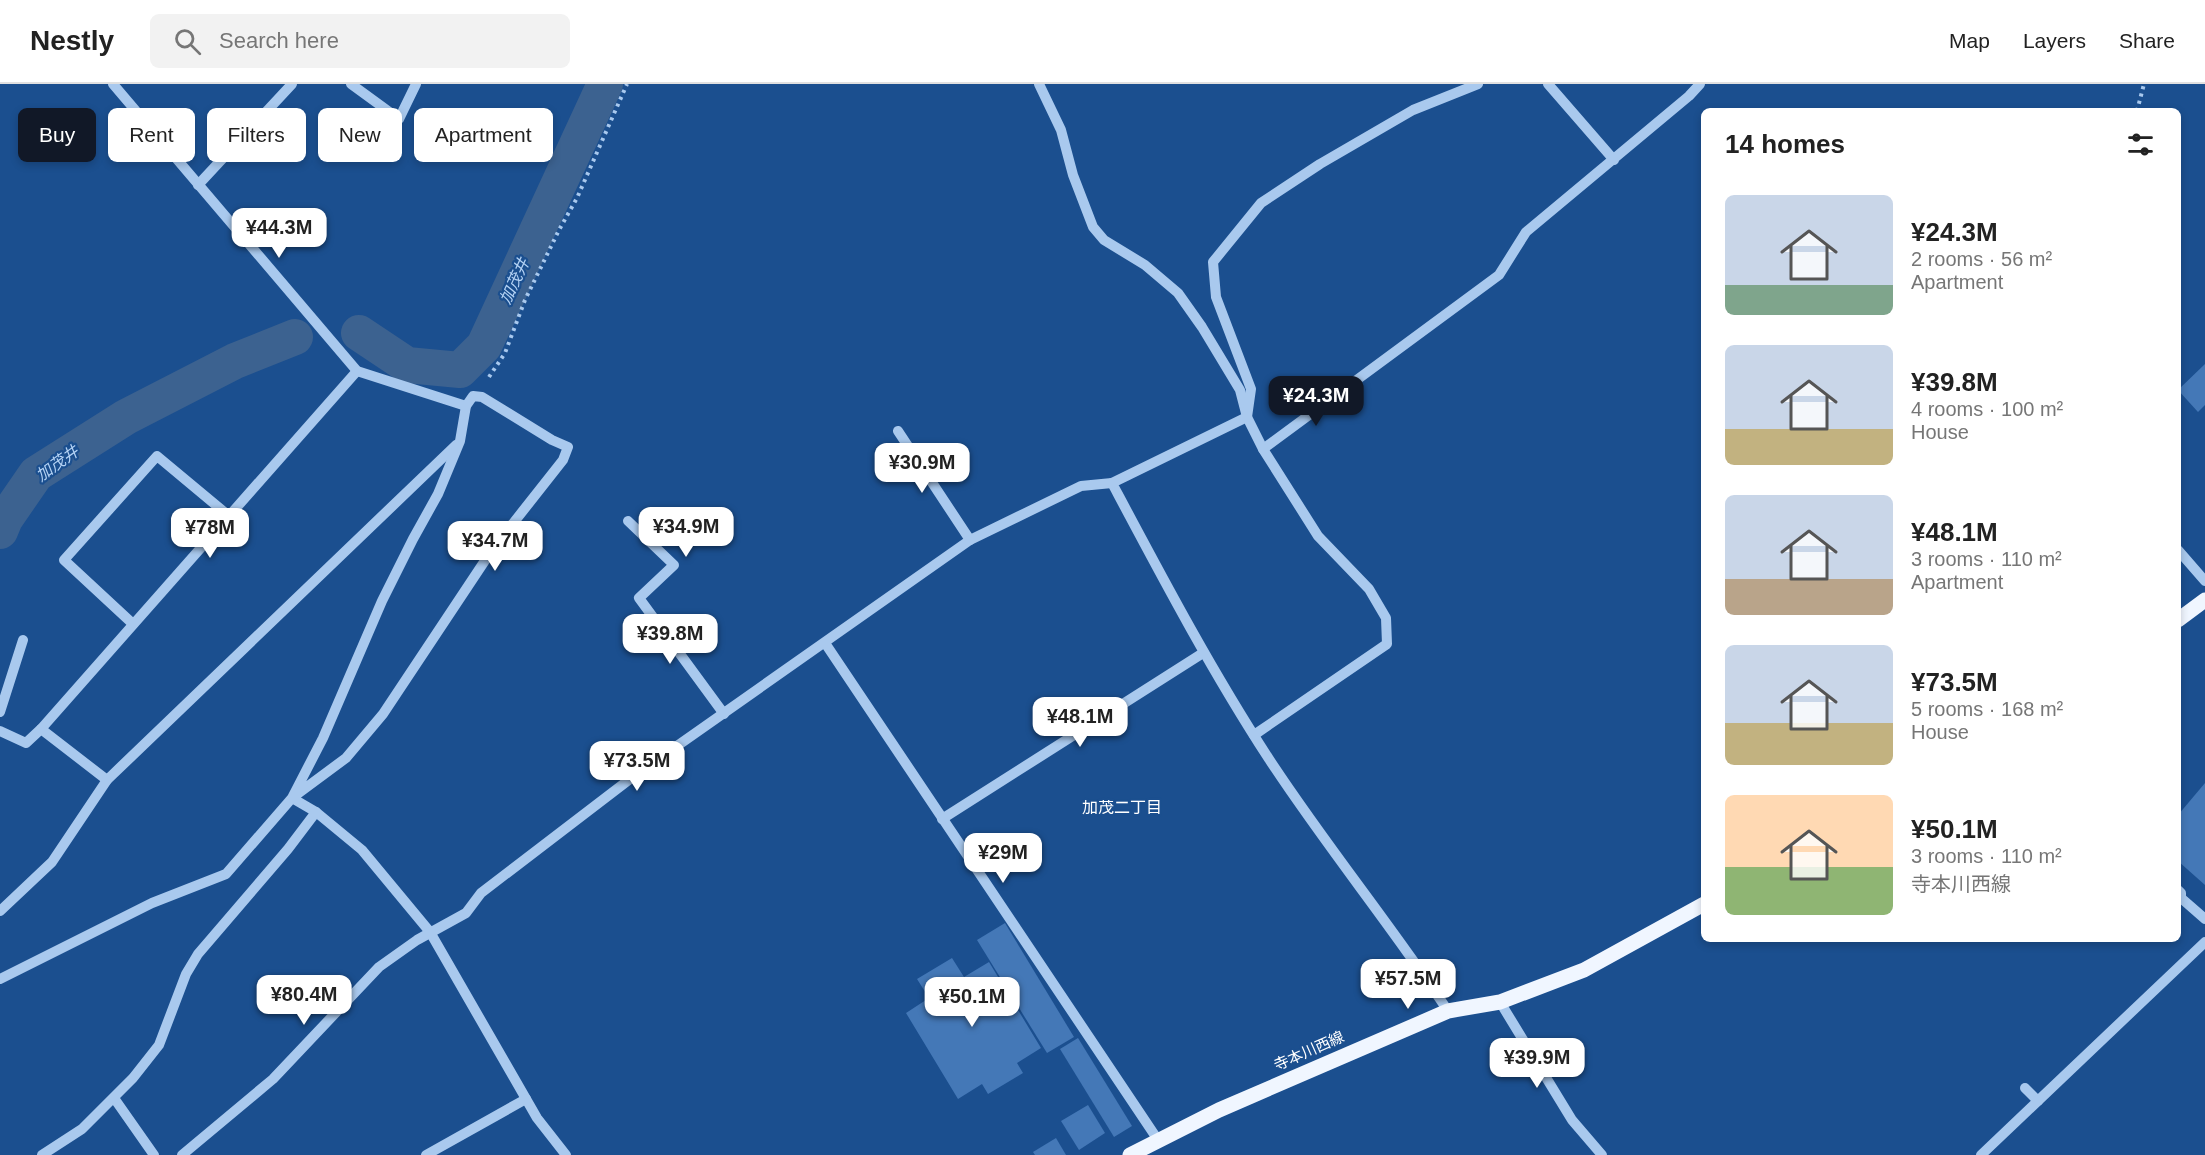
<!DOCTYPE html>
<meta charset="utf-8">
<style>
body{margin:0;font-family:Helvetica,"Noto Sans JP",sans-serif;background:#f2f2f2;color:#222;height:100vh;display:flex;flex-direction:column;font-size:22px;white-space:nowrap}
*{box-sizing:border-box;margin:0}
p{font-size:20px;color:#767676}
.icon{flex:none;width:33px;height:33px;fill:none;stroke:currentColor;stroke-width:2;stroke-linecap:round;stroke-linejoin:round}
.map{position:relative;flex:1;overflow:hidden}
.details{position:absolute;left:1701px;top:24px;width:480px;height:834px;display:flex;flex-direction:column;background:#fff;border-radius:9px;box-shadow:0 3px 9px #0003}
.details>*{flex:none}
.banner{position:absolute;left:18px;top:24px;width:570px;height:54px;display:flex;gap:12px}
.price{position:absolute;translate:-50% -51px;padding:0 14px;border-radius:12px;background:#fff;color:#222;font-size:20px;line-height:39px;filter:drop-shadow(0 2px 3px #0008)}
.price::after{content:'';position:absolute;left:50%;top:36px;width:18px;height:14px;margin-left:-9px;background:inherit;clip-path:polygon(0 0,100% 0,50% 100%)}
.price.selected{background:#111827;color:#fff}
ul{padding:0;list-style:none}
li{display:flex;align-items:center;gap:18px;height:150px;padding:0 24px}
li span{display:grid;place-items:center;flex:none;width:168px;height:120px;border-radius:9px;color:#555}
li>.icon{margin-inline-start:auto}
span .icon{width:72px;height:72px;fill:#fffc;stroke-width:1}
li b{font-size:26px}
h2{display:flex;justify-content:space-between;align-items:center;height:72px;padding:0 24px;font-size:26px}
.chip{padding:0 21px;border-radius:9px;background:#fff;box-shadow:0 3px 9px #0003;font-size:21px;line-height:54px}
.chip.selected{background:#111827;color:#fff}
header{display:flex;align-items:center;gap:36px;box-sizing:border-box;height:84px;padding:0 30px;background:#fff;border-bottom:2px solid #e0e0e0}
header strong{font-size:28px}
nav{display:flex;gap:33px;margin-inline-start:auto;font-size:21px}
.search{width:420px;height:54px;background:#f2f2f2;display:flex;align-items:center;gap:15px;box-sizing:border-box;padding:0 21px;border-radius:9px;color:#767676;font-size:22px}
.map>svg:first-child{display:block}
</style>
<header>
<strong>Nestly</strong>
<div class="search"><svg class="icon" aria-label="search" viewBox="0 0 24 24"><circle cx="10" cy="10" r="6"/><path d="M15 15l6 6"/></svg>Search here</div>
<nav><a>Map</a><a>Layers</a><a>Share</a></nav>
</header>
<div class="map">
<svg width="2205" height="1071" viewBox="0 0 2205 1071">
<rect width="100%" height="100%" fill="#1b4f8f"/>
<g fill="none" stroke-linecap="round" stroke-linejoin="round">
<g stroke="#3c6290" stroke-width="36">
<polyline points="359,249 407,281 460,286 484,262 605,0"/>
<polyline points="0,447 5,435 36,390 126,333 235,277 295,253"/>
</g>
</g>
<g fill="#4478b7">
<polygon points="2205,280 2205,321 2198,328 2178,306"/>
<polygon points="2205,699 2205,801 2178,777 2178,731"/>
<polygon points="1005,839 1074,953 1047,969 977,856"/>
<polygon points="952,874 964,893 989,878 1041,964 1017,979 1023,989 988,1010 982,1000 958,1015 906,929 929,914 917,895"/>
<polygon points="1078,954 1132,1042 1114,1053 1060,965"/>
<polygon points="1088,1021 1105,1049 1079,1066 1061,1037"/>
<polygon points="1056,1054 1066,1071 1035,1071 1033,1068"/>
</g>
<g fill="none" stroke-linecap="round" stroke-linejoin="round">
<g stroke="#a9c9ee" stroke-width="4" stroke-dasharray="3 4.5" stroke-linecap="butt">
<polyline points="2137,27 2144,0"/>
<polyline points="489,293 505,269 525,216 559,146 577,114 627,0"/>
</g>
<g stroke="#a9c9ee" stroke-width="10">
<polyline points="113,0 357,287 466,322"/>
<polyline points="351,0 399,35 416,0"/>
<polyline points="1039,0 1061,46 1073,91 1093,143 1104,156 1145,181 1178,209 1202,243 1240,306 1247,333 1263,365 1499,191 1526,148 1689,12 1700,0"/>
<polyline points="1548,0 1614,76"/>
<polyline points="198,101 292,0"/>
<polyline points="898,347 970,456"/>
<polyline points="628,437 674,481 639,514 724,630"/>
<polyline points="2178,466 2205,497"/>
<polyline points="133,540 64,476 157,372 229,432"/>
<polyline points="825,559 1158,1056"/>
<polyline points="0,628 23,556"/>
<polyline points="41,645 357,287"/>
<polyline points="0,647 26,659 41,645 107,696"/>
<polyline points="1254,651 1387,560 1386,534 1369,505 1318,452 1263,365"/>
<polyline points="942,735 1203,569"/>
<polyline points="2178,806 2181,809 2181,814 2205,835"/>
<polyline points="0,827 52,778 107,696 456,361"/>
<polyline points="0,895 152,819 226,790 292,714 346,674 383,630 492,466 563,376 568,363 552,356 482,313 473,312 466,322 460,357 438,410 413,455 382,517 323,654 292,714 316,728 362,766 430,848 537,1034 566,1071"/>
<polyline points="1500,918 1572,1036 1602,1071"/>
<path d="M1448 927C1391 841 1326 762 1269 675 1211 586 1162 493 1112 399L1247 333 1251 305 1216 213 1213 178 1261 119 1320 80 1413 26 1478 0"/>
<polyline points="2025,1004 2038,1017"/>
<polyline points="114,1014 154,1071"/>
<polyline points="42,1071 82,1045 133,994 159,961 186,890 198,870 288,765 316,728"/>
<polyline points="182,1071 273,995 379,883 417,856 466,829 481,809 630,695 970,456 1081,402 1112,399"/>
<polyline points="426,1071 526,1015"/>
<polyline points="1981,1071 2205,858"/>
</g>
<g stroke="#f0f6ff" stroke-width="15">
<polyline points="2178,536 2205,516"/>
<polyline points="1130,1071 1219,1026 1448,927 1500,918 1584,886 1704,820"/>
</g>
</g>
<g text-anchor="middle" stroke-width="4.5" stroke-linejoin="round" paint-order="stroke">
<g font-size="15" fill="#fff" stroke="#1b4f8f">
<text transform="translate(1309 967) rotate(-24)" y="5">寺本川西線</text>
</g>
<g font-size="16" font-style="italic" fill="#b5d3f5" stroke="#1b4f8f">
<text transform="translate(514 197) rotate(-65)" y="6">加茂井</text>
<text transform="translate(57 379) rotate(-36)" y="6">加茂井</text>
</g>
<g font-size="16" fill="#fff" stroke="#1b4f8f">
<text x="1122" y="729">加茂二丁目</text>
</g>
</g>
</svg>
<b class="price" style="left:279px;top:175px">¥44.3M</b>
<b class="price selected" style="left:1316px;top:343px">¥24.3M</b>
<b class="price" style="left:922px;top:410px">¥30.9M</b>
<b class="price" style="left:686px;top:474px">¥34.9M</b>
<b class="price" style="left:210px;top:475px">¥78M</b>
<b class="price" style="left:495px;top:488px">¥34.7M</b>
<b class="price" style="left:670px;top:581px">¥39.8M</b>
<b class="price" style="left:1080px;top:664px">¥48.1M</b>
<b class="price" style="left:637px;top:708px">¥73.5M</b>
<b class="price" style="left:1003px;top:800px">¥29M</b>
<b class="price" style="left:1408px;top:926px">¥57.5M</b>
<b class="price" style="left:304px;top:942px">¥80.4M</b>
<b class="price" style="left:972px;top:944px">¥50.1M</b>
<b class="price" style="left:1537px;top:1005px">¥39.9M</b>
<div class="banner">
<a class="chip selected">Buy</a>
<a class="chip">Rent</a>
<a class="chip">Filters</a>
<a class="chip">New</a>
<a class="chip">Apartment</a>
</div>
<section class="details">
<h2>14 homes<svg class="icon" aria-label="filters" viewBox="0 0 24 24"><path d="M4 7h16M4 17h16"/><circle cx="9" cy="7" r="2"/><circle cx="15" cy="17" r="2"/></svg></h2>
<ul>
<li><span style="background:linear-gradient(#c9d6e8 75%,#7fa58c 0)"><svg class="icon" aria-label="home" viewBox="0 0 24 24"><path d="M3 11l9-7 9 7M6 9v11h12V9"/></svg></span><div><b>¥24.3M</b><p>2 rooms · 56 m²</p><p>Apartment</p></div></li>
<li><span style="background:linear-gradient(#c9d6e8 70%,#c2b280 0)"><svg class="icon" aria-label="home" viewBox="0 0 24 24"><path d="M3 11l9-7 9 7M6 9v11h12V9"/></svg></span><div><b>¥39.8M</b><p>4 rooms · 100 m²</p><p>House</p></div></li>
<li><span style="background:linear-gradient(#c9d6e8 70%,#b9a48a 0)"><svg class="icon" aria-label="home" viewBox="0 0 24 24"><path d="M3 11l9-7 9 7M6 9v11h12V9"/></svg></span><div><b>¥48.1M</b><p>3 rooms · 110 m²</p><p>Apartment</p></div></li>
<li><span style="background:linear-gradient(#c9d6e8 65%,#c2b280 0)"><svg class="icon" aria-label="home" viewBox="0 0 24 24"><path d="M3 11l9-7 9 7M6 9v11h12V9"/></svg></span><div><b>¥73.5M</b><p>5 rooms · 168 m²</p><p>House</p></div></li>
<li><span style="background:linear-gradient(#ffd9b3 60%,#8fb573 0)"><svg class="icon" aria-label="home" viewBox="0 0 24 24"><path d="M3 11l9-7 9 7M6 9v11h12V9"/></svg></span><div><b>¥50.1M</b><p>3 rooms · 110 m²</p><p>寺本川西線</p></div></li>
</ul>
</section>
</div>
